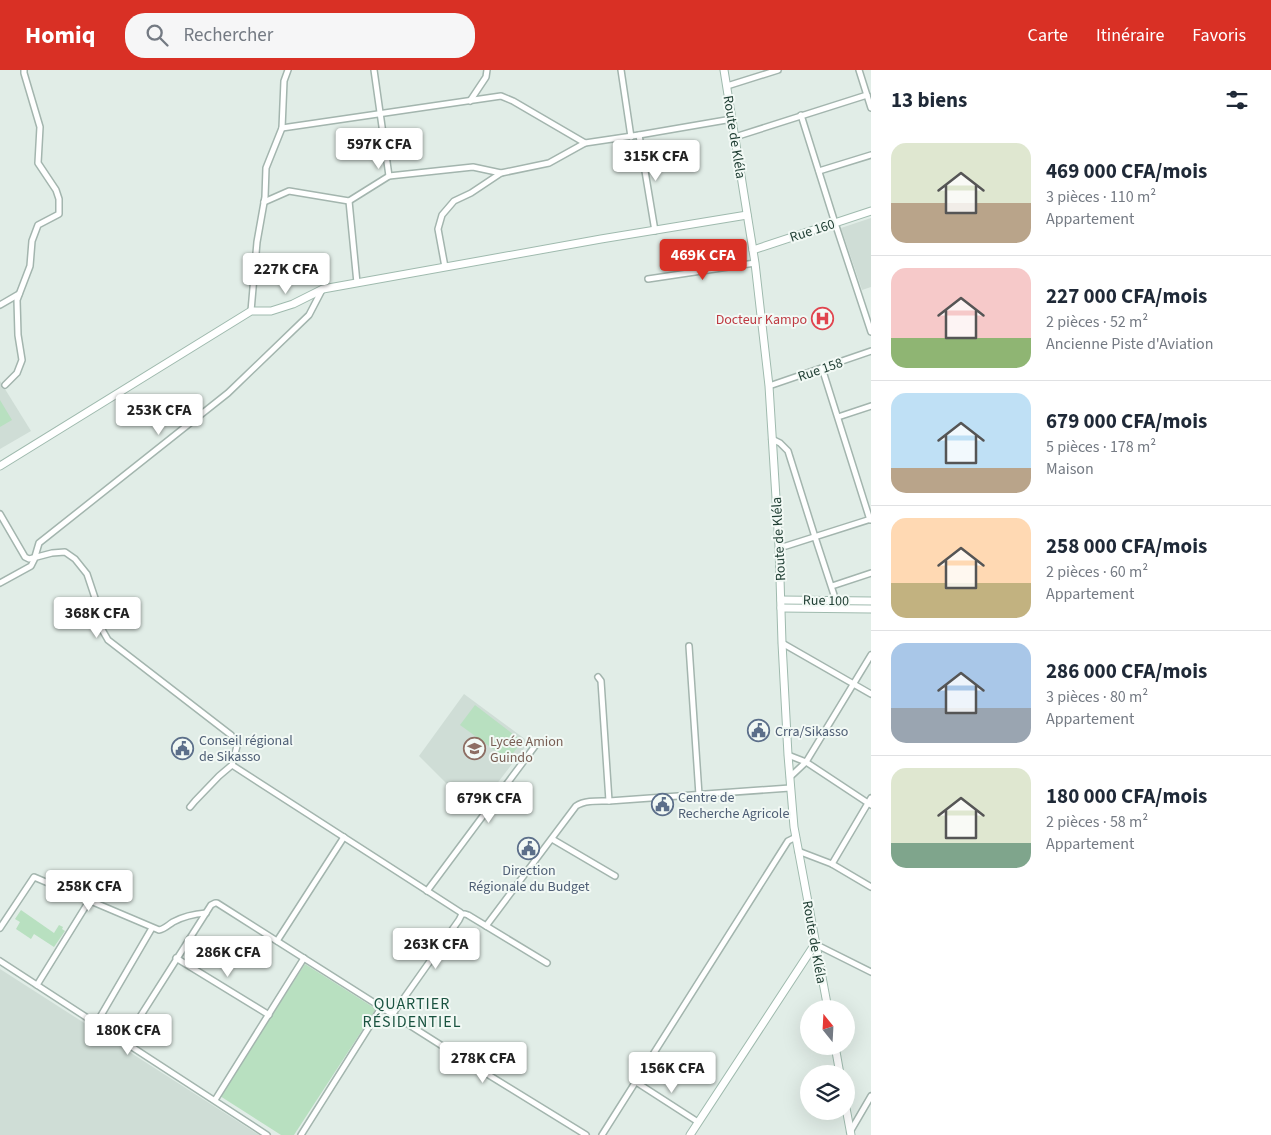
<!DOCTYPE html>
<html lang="fr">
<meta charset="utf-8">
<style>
body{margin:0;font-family:"Source Sans 3",sans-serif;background:#f6f6f7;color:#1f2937;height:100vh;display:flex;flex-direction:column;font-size:19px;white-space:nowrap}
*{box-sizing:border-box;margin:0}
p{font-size:16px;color:#747a83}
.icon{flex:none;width:28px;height:28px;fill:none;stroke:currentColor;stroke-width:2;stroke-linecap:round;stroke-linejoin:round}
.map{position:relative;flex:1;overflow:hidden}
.sheet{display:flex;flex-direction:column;background:#fff;width:400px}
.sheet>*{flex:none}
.needle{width:32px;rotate:342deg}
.fabs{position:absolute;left:800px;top:930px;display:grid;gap:10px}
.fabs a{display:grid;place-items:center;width:55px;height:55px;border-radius:50%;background:#fff;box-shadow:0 5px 20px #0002;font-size:25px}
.price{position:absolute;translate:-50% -42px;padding:0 11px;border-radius:5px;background:#fff;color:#222;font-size:16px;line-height:32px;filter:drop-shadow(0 1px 2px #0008)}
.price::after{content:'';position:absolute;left:50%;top:30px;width:15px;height:11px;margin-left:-8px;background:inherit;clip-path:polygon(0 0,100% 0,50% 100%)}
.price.current{background:#d93025;color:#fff}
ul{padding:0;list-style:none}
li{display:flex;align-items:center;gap:15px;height:125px;padding:0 20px}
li+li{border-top:1px solid #e0e1e3}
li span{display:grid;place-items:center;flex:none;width:140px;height:100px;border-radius:15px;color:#555}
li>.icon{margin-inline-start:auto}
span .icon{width:60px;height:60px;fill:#fffc;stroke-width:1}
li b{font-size:21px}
h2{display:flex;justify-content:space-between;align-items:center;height:60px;padding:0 20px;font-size:21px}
header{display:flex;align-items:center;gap:30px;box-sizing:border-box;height:70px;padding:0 25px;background:#d93025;color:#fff}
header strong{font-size:24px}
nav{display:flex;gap:28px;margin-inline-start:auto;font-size:18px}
.search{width:350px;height:45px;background:#f6f6f7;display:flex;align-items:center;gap:12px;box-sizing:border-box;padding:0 18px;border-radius:20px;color:#747a83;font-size:19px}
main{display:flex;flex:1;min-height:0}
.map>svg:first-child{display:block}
</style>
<header>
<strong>Homiq</strong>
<div class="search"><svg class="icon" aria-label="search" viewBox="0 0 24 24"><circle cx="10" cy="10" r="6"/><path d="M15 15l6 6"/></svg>Rechercher</div>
<nav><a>Carte</a><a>Itinéraire</a><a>Favoris</a></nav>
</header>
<main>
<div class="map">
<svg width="871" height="1065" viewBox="0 0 871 1065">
<rect width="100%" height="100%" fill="#e1ede7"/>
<g fill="#cfddd6">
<polygon points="871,148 871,217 862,220 841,158"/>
<polygon points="0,311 31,361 0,379"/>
<polygon points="464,624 529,672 475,742 419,686"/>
<polygon points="0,899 259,1065 0,1065"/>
</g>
<g fill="#b8e0c0">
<polygon points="0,330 12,350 0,357"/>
<polygon points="475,635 522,671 508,690 460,655"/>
<polygon points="21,840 54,863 59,855 63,857 62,859 65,861 54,877 34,864 31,869 16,859 20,852 15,849"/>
<polygon points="305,894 376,939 294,1065 281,1065 220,1026"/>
</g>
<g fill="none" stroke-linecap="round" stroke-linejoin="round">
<defs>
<g id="street">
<polyline points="374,0 389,106"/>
<polyline points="621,0 631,67"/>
<polyline points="859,0 871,38"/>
<polyline points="727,16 778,0"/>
<polyline points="470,31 486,7 487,0"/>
<polyline points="801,45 835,153 871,262"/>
<polyline points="282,58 501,26 513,31 585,73"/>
<polyline points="639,65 655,161"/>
<polyline points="735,67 867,25"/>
<polyline points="819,101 871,85"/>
<polyline points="349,131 357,213"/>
<polyline points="264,132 289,121 349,131 389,106 473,97 501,103"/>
<polyline points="445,197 438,159 442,145 454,131 471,123 501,103 549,93 585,73 639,65 732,49"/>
<polyline points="648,209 755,193"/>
<polyline points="0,235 19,224"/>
<polyline points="251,241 257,172 265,127 266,98 282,58 284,11 288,0"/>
<polyline points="822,298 870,450"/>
<polyline points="5,315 17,303 22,290 18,265 17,230 30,196 32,171 38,155 59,144 59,129 56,120 38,93 40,57 24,3 24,0"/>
<polyline points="769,316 871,281"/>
<polyline points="838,347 871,336"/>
<polyline points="772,369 780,373 788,381 815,467 836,531"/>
<polyline points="0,444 25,487 29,489 52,483 65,482 75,489 87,504 95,528 94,539 100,556 108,570 231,665 237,676 232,695 219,706 195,731 190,737"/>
<polyline points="779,476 786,476 871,449"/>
<polyline points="0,513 31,496 34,490 39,473 228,323 309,245 322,220"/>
<polyline points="832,516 871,503"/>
<polyline points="782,573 871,624"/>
<polyline points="689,576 699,725"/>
<polyline points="598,607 601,611 609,731"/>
<polyline points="788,685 806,692 871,735"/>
<polyline points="232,695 460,842 462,844 465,844 468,845 547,893"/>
<polyline points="790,707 806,692 871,585"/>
<polyline points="552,769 615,806"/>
<polyline points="798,781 832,794 871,817"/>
<polyline points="832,794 871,728"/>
<polyline points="427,821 535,676"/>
<path d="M486 856 576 736C585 730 598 731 609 731L790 718"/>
<path d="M0 858 34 807 159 860C165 859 168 855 173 852 184 846 193 844 206 843"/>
<polyline points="277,871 344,767"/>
<polyline points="815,874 871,902"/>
<polyline points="176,888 269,945"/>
<polyline points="0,891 267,1065"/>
<polyline points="37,915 89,831"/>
<polyline points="392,945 459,850 462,844"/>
<polyline points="96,954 152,858"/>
<polyline points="124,972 211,835 215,833 217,833 466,991 586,1065"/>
<polyline points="636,1012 698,1052"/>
<polyline points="215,1030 304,888"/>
<polyline points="850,1062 871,1026"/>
<polyline points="301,1065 381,938"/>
<polyline points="602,1065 788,771 796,767"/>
</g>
<g id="secondary">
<polyline points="724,0 755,193 769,316 779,476 782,573 788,685 794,757 828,939"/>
<polyline points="753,180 871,141"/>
<polyline points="0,396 251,241 271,241 293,234 323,219 601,169 747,145"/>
<polyline points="781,530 871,531"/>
<polyline points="781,538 871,539"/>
<polyline points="835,976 840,1004"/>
<polyline points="846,1038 851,1065"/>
<polyline points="690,1065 815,874"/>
</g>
</defs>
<use href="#street" stroke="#a3b5ae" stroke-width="8"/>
<use href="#secondary" stroke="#9fbaae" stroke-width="9"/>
<use href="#street" stroke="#fff" stroke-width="5"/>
<use href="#secondary" stroke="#fff" stroke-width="7"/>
</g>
<defs>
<symbol id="hospital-ring" viewBox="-11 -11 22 22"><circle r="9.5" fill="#f2f9f5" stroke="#e0444e" stroke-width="1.5"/><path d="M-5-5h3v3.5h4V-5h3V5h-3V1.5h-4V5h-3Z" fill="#e0444e"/></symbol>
<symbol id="civic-ring" viewBox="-11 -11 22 22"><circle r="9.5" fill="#f2f9f5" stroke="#5c6f8a" stroke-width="1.5"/><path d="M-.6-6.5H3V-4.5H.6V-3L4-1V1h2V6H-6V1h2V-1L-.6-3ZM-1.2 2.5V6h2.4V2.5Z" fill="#5c6f8a"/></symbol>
<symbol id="school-ring" viewBox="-11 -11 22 22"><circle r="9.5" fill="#f2f9f5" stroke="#8d6e63" stroke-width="1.5"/><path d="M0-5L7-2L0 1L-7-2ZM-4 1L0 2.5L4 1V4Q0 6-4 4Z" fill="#8d6e63"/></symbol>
</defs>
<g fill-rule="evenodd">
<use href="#hospital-ring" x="810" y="236" width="25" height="25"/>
<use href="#civic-ring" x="746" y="648" width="25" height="25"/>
<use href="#civic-ring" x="170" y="666" width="25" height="25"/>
<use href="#school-ring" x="462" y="666" width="25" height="25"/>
<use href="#civic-ring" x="650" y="722" width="25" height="25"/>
<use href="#civic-ring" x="516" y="766" width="25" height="25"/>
</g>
<g text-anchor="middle" stroke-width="4" stroke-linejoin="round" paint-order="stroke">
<g font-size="14" fill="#203f34" stroke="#f2f9f5">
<text transform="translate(735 67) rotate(81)" y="5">Route de Kléla</text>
<text transform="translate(812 160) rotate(-18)" y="5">Rue 160</text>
<text transform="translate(820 299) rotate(-19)" y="5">Rue 158</text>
<text transform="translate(778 469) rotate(-93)" y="5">Route de Kléla</text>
<text transform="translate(826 530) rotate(1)" y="5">Rue 100</text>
<text transform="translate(815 872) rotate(80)" y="5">Route de Kléla</text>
</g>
<g font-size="14" fill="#be3a42" stroke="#f2f9f5" text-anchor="end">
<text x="807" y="254">Docteur Kampo</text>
</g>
<g font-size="14" fill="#4e5e75" stroke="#f2f9f5" text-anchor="start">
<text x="775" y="666">Crra/Sikasso</text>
<text x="199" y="675">Conseil régional<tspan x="199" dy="16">de Sikasso</tspan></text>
<text x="678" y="732">Centre de<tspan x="678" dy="16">Recherche Agricole</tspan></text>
<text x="529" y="805" text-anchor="middle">Direction<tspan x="529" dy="16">Régionale du Budget</tspan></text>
</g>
<g font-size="14" fill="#785e54" stroke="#f2f9f5" text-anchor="start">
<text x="490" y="676">Lycée Amion<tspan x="490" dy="16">Guindo</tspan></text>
</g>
<g font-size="16" letter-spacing="1" fill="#1a5340" stroke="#f2f9f5">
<text x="412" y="939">QUARTIER<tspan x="412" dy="18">RÉSIDENTIEL</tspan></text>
</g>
</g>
</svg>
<div class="fabs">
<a><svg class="needle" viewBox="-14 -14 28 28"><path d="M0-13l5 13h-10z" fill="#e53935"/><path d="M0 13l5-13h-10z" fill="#747a83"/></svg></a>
<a><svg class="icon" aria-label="layers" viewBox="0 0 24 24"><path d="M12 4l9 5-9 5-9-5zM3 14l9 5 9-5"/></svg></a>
</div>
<b class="price" style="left:379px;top:100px">597K CFA</b>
<b class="price" style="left:656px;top:112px">315K CFA</b>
<b class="price current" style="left:703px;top:211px">469K CFA</b>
<b class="price" style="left:286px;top:225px">227K CFA</b>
<b class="price" style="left:159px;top:366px">253K CFA</b>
<b class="price" style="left:97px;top:569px">368K CFA</b>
<b class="price" style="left:489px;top:754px">679K CFA</b>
<b class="price" style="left:89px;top:842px">258K CFA</b>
<b class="price" style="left:436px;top:900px">263K CFA</b>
<b class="price" style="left:228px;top:908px">286K CFA</b>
<b class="price" style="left:128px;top:986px">180K CFA</b>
<b class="price" style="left:483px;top:1014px">278K CFA</b>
<b class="price" style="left:672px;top:1024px">156K CFA</b>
</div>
<section class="sheet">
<h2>13 biens<svg class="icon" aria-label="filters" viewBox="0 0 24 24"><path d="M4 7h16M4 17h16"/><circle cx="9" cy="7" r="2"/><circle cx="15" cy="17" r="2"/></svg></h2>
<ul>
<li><span style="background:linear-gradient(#dfe7d0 60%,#b9a48a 0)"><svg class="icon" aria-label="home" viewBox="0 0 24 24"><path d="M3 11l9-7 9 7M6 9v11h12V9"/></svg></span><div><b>469 000 CFA/mois</b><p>3 pièces · 110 m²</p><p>Appartement</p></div></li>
<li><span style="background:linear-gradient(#f6c9c9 70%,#8fb573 0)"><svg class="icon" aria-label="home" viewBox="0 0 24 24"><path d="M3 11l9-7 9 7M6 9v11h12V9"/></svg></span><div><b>227 000 CFA/mois</b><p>2 pièces · 52 m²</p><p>Ancienne Piste d'Aviation</p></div></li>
<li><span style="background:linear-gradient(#bfe0f5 75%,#b9a48a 0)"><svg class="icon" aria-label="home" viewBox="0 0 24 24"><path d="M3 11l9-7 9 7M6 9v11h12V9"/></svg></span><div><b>679 000 CFA/mois</b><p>5 pièces · 178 m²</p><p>Maison</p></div></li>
<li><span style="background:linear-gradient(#ffd9b3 65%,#c2b280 0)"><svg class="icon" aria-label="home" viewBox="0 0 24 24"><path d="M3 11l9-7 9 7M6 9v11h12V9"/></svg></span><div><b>258 000 CFA/mois</b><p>2 pièces · 60 m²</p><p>Appartement</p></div></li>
<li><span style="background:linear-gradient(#a9c7e8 65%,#9aa5b1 0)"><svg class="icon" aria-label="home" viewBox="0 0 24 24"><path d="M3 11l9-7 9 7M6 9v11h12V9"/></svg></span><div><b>286 000 CFA/mois</b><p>3 pièces · 80 m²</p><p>Appartement</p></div></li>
<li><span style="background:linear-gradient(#dfe7d0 75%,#7fa58c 0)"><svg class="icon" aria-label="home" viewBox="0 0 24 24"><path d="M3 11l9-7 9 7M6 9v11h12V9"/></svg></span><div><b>180 000 CFA/mois</b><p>2 pièces · 58 m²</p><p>Appartement</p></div></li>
</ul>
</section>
</main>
